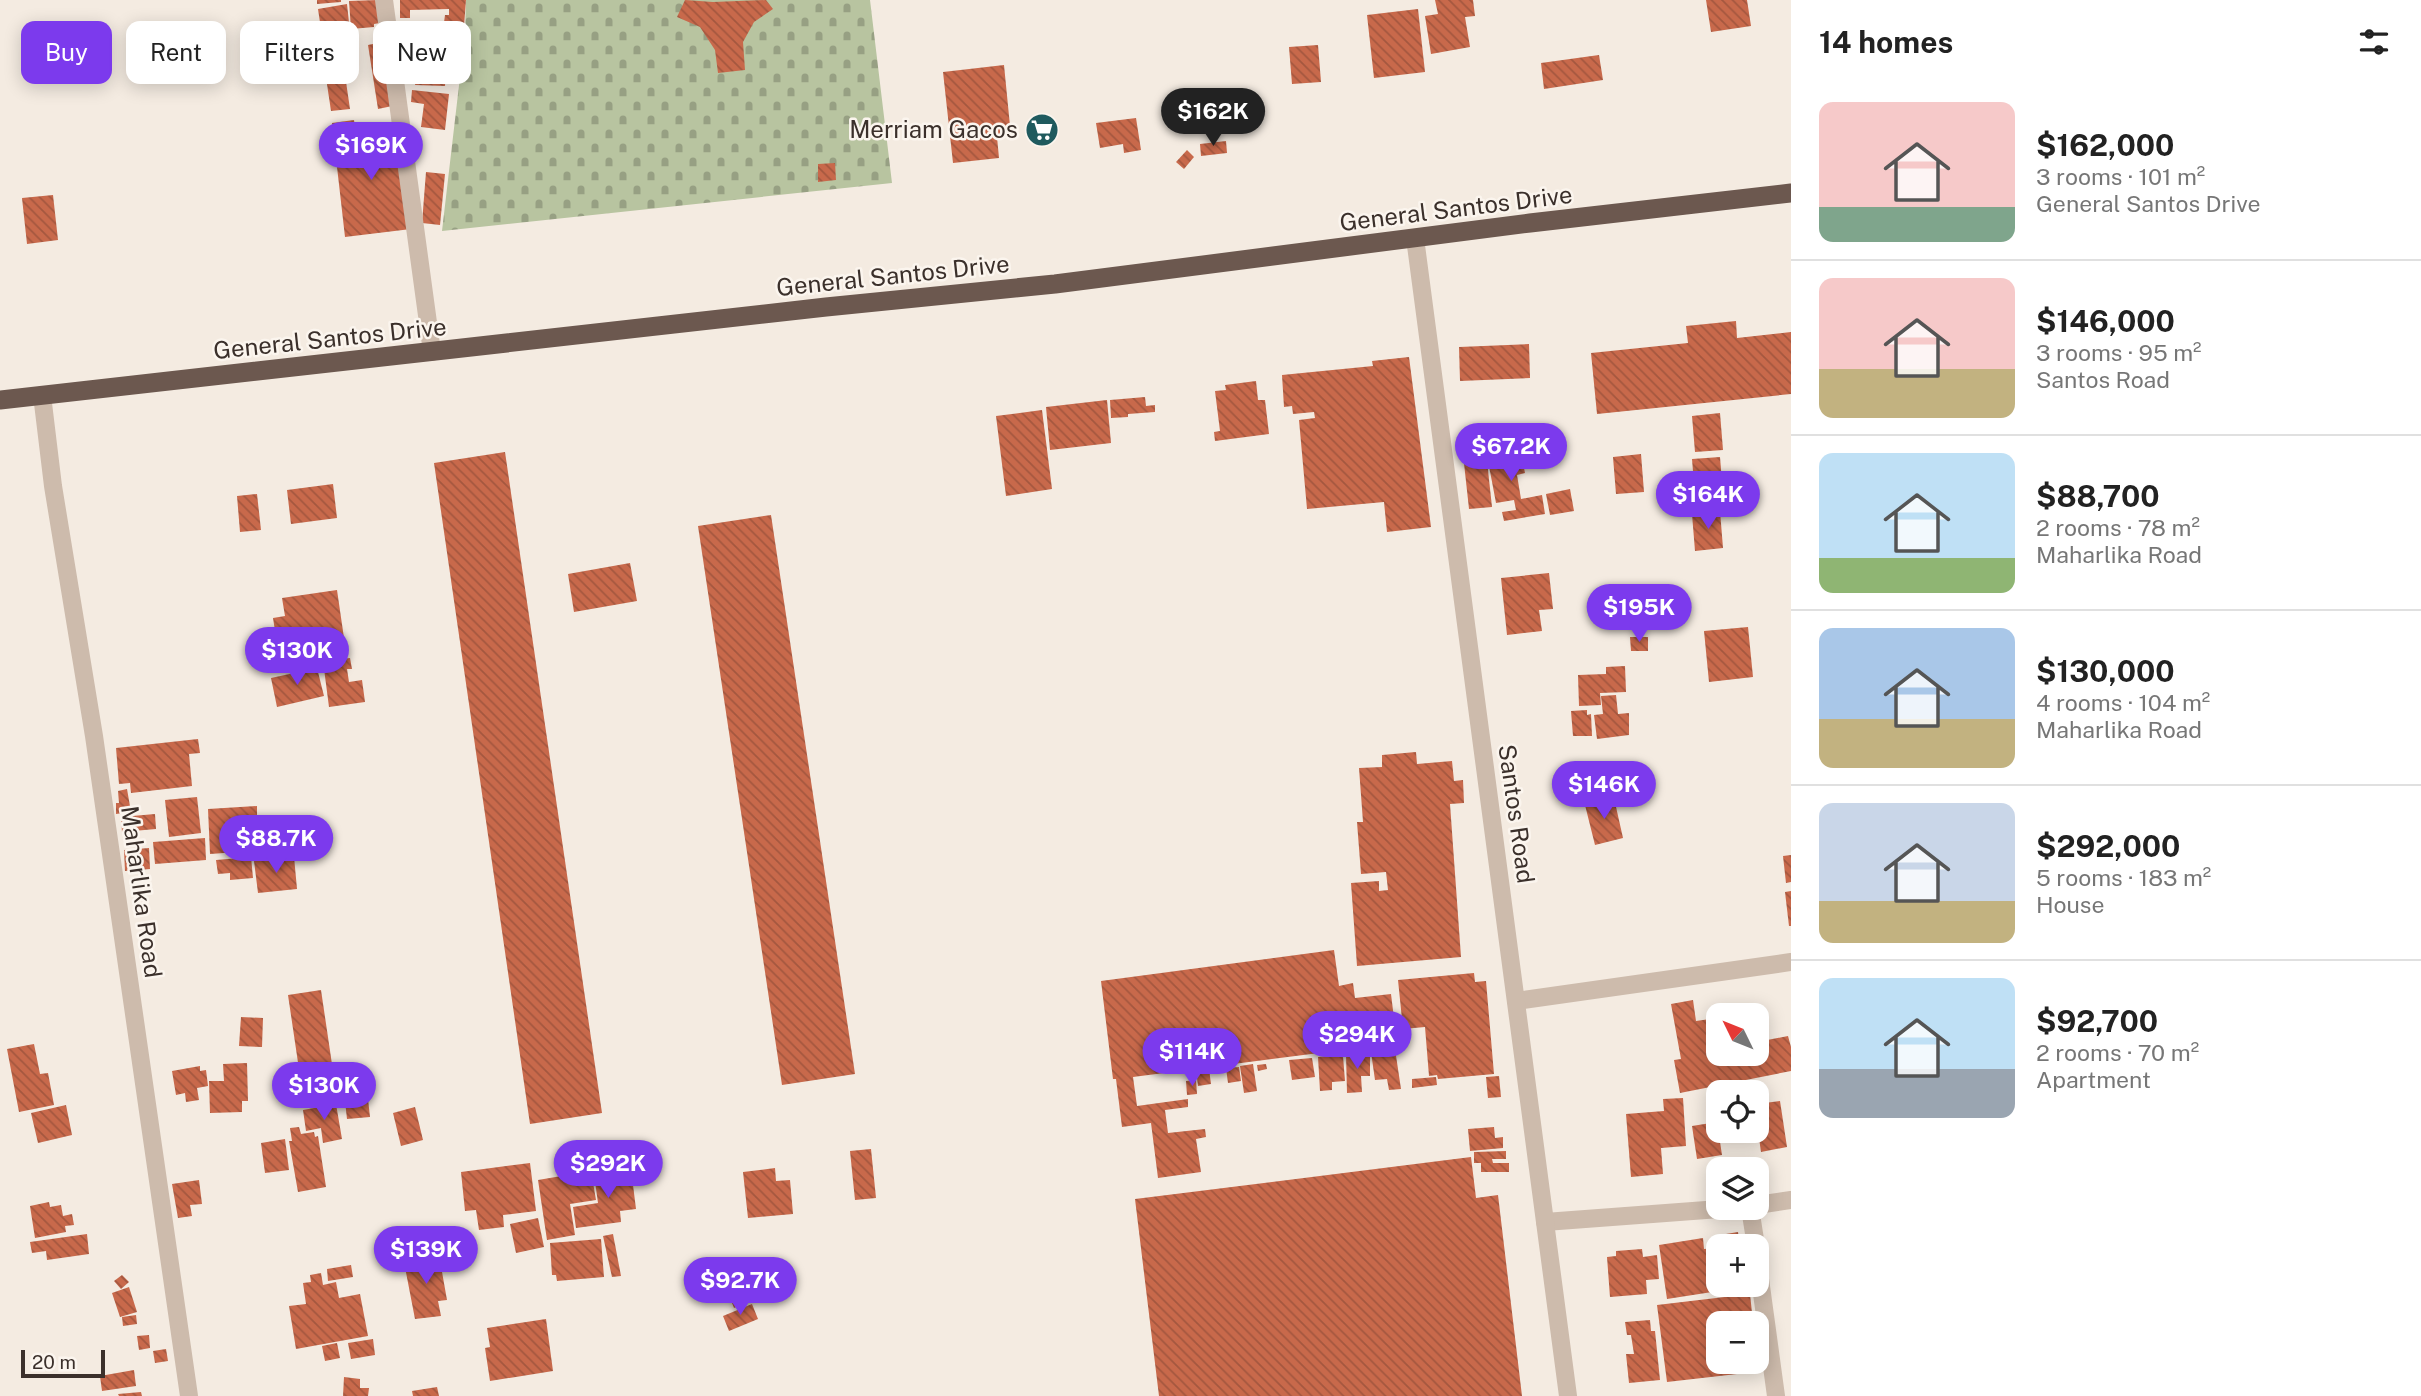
<!DOCTYPE html>
<meta charset="utf-8">
<style>
body{margin:0;font-family:"Public Sans",sans-serif;background:#f2f2f2;color:#222;height:100vh;display:flex;flex-direction:column;font-size:26px;white-space:nowrap}
*{box-sizing:border-box;margin:0}
p{font-size:23px;color:#767676}
.icon{flex:none;width:38px;height:38px;fill:none;stroke:currentColor;stroke-width:2;stroke-linecap:round;stroke-linejoin:round}
.map{position:relative;flex:1;overflow:hidden}
.details{display:flex;flex-direction:column;background:#fff;width:630px}
.details>*{flex:none}
.guide{position:absolute;left:21px;top:21px;width:665px;height:63px;display:flex;gap:14px}
.needle{width:46px;rotate:313deg}
.fabs{position:absolute;left:1706px;top:1003px;display:grid;gap:14px}
.fabs a{display:grid;place-items:center;width:63px;height:63px;border-radius:14px;background:#fff;box-shadow:0 4px 18px #0003;font-size:35px}
.scale{position:absolute;left:21px;bottom:18px;width:84px;box-sizing:border-box;padding-left:7px;border:4px solid #3b302b;border-top:0;font-size:19px;line-height:24px;white-space:nowrap;color:#3b302b;-webkit-text-stroke:5px #fbf5ee;paint-order:stroke}
.price{position:absolute;translate:-50% -60px;padding:0 16px;border-radius:24px;background:#7c3aed;color:#fff;font-size:23px;line-height:46px;filter:drop-shadow(0 2px 4px #0008)}
.price::after{content:'';position:absolute;left:50%;top:42px;width:21px;height:16px;margin-left:-10px;background:inherit;clip-path:polygon(0 0,100% 0,50% 100%)}
.price.active{background:#222;color:#fff}
ul{padding:0;list-style:none}
li{display:flex;align-items:center;gap:21px;height:175px;padding:0 28px}
li+li{border-top:2px solid #e0e0e0}
li span{display:grid;place-items:center;flex:none;width:196px;height:140px;border-radius:14px;color:#555}
li>.icon{margin-inline-start:auto}
span .icon{width:84px;height:84px;fill:#fffc;stroke-width:1}
li b{font-size:30px}
h2{display:flex;justify-content:space-between;align-items:center;height:84px;padding:0 28px;font-size:30px}
.pill{padding:0 24px;border-radius:14px;background:#fff;box-shadow:0 4px 18px #0003;font-size:24px;line-height:63px}
.pill.active{background:#7c3aed;color:#fff}
main{display:flex;flex:1;min-height:0}
.map>svg:first-child{display:block}
</style>
<main>
<div class="map">
<svg width="1791" height="1396" viewBox="0 0 1791 1396">
<defs>
<pattern id="cemetery-stones" width="16" height="16" patternUnits="userSpaceOnUse" patternTransform="scale(1.75)"><rect width="16" height="16" fill="#b8c4a0"/><path d="M2 7V4a2 2 0 0 1 4 0v3zM10 15v-3a2 2 0 0 1 4 0v3z" fill="#97a083"/></pattern>
<pattern id="building-back-hatch" width="6" height="6" patternUnits="userSpaceOnUse" patternTransform="scale(1.75)"><rect width="6" height="6" fill="#c8694b"/><path d="M-1 5l2 2M0 0l6 6M5-1l2 2" fill="none" stroke="#a4573f"/></pattern>
</defs>
<rect width="100%" height="100%" fill="#f4ebe1"/>
<polygon fill="url(#cemetery-stones)" points="466,0 870,0 892,183 442,231 465,34"/>
<g fill="url(#building-back-hatch)">
<polygon points="317,0 341,0 341,2 317,4"/>
<polygon points="378,0 380,23 374,24 374,27 351,29 349,1"/>
<polygon points="400,0 466,0 461,66 439,60 445,15 449,15 449,9 410,10 410,18 400,18"/>
<polygon points="685,0 713,2 766,0 773,9 754,22 743,42 745,70 718,73 715,50 700,27 677,17"/>
<polygon points="1435,0 1473,0 1475,16 1465,17 1470,47 1431,54 1425,16 1438,14"/>
<polygon points="1706,0 1747,0 1751,26 1711,32"/>
<polygon points="347,4 350,32 340,33 339,26 321,29 318,9"/>
<polygon points="1418,9 1425,72 1374,78 1367,15"/>
<polygon points="340,41 350,109 331,111 321,44"/>
<polygon points="387,41 397,105 378,109 368,45"/>
<polygon points="1318,45 1321,82 1292,84 1289,47"/>
<polygon points="1599,55 1603,80 1544,89 1541,63"/>
<polygon points="405,59 424,60 424,65 446,66 445,86 415,85 416,80 405,80"/>
<polygon points="1004,65 1011,136 997,137 999,158 953,163 943,72"/>
<polygon points="412,90 449,94 445,130 421,127 424,104 411,102"/>
<polygon points="1136,118 1141,150 1124,153 1123,144 1100,148 1096,123"/>
<polygon points="354,120 357,139 400,135 411,229 345,237 332,123"/>
<polygon points="1226,141 1227,153 1201,156 1200,144"/>
<polygon points="1187,150 1194,157 1184,169 1176,162"/>
<polygon points="835,163 836,180 818,182 818,164"/>
<polygon points="426,172 445,174 440,225 422,223"/>
<polygon points="53,195 58,240 27,244 22,198"/>
<polygon points="1736,321 1737,338 1791,332 1791,394 1597,414 1591,353 1688,343 1686,326"/>
<polygon points="1529,344 1530,378 1460,381 1459,347"/>
<polygon points="1409,357 1431,527 1387,532 1384,502 1307,509 1299,420 1315,418 1314,412 1293,414 1292,406 1284,407 1282,375 1373,366 1372,361"/>
<polygon points="1256,381 1258,400 1265,400 1269,434 1215,441 1214,432 1220,431 1215,391 1226,390 1225,385"/>
<polygon points="1145,397 1146,406 1155,405 1155,412 1128,414 1128,417 1111,418 1110,400"/>
<polygon points="1107,400 1111,443 1050,450 1046,407"/>
<polygon points="1042,410 1052,489 1006,496 996,416"/>
<polygon points="1720,413 1723,450 1695,452 1692,416"/>
<polygon points="1510,443 1513,459 1522,458 1525,473 1517,475 1521,499 1542,495 1545,514 1504,521 1502,512 1516,510 1514,500 1496,503 1486,450 1491,449 1490,447"/>
<polygon points="505,452 602,1113 530,1124 434,463"/>
<polygon points="1486,452 1492,507 1469,509 1463,454"/>
<polygon points="1641,454 1644,492 1616,494 1613,457"/>
<polygon points="1720,457 1723,494 1695,496 1692,459"/>
<polygon points="333,484 337,518 291,524 287,490"/>
<polygon points="1570,489 1574,511 1550,515 1546,494"/>
<polygon points="257,494 261,530 240,532 237,496"/>
<polygon points="1720,511 1723,548 1695,551 1692,514"/>
<polygon points="771,515 855,1074 782,1085 698,526"/>
<polygon points="630,563 637,601 574,612 568,574"/>
<polygon points="1549,573 1553,609 1539,610 1542,631 1507,635 1501,578"/>
<polygon points="337,590 344,638 278,650 273,618 285,616 282,598"/>
<polygon points="1748,627 1753,677 1709,682 1704,631"/>
<polygon points="1630,637 1648,637 1648,651 1631,651"/>
<polygon points="350,658 352,669 347,669 349,682 362,680 365,702 329,707 323,661"/>
<polygon points="1625,666 1626,692 1600,693 1601,705 1579,706 1578,675 1606,674 1606,667"/>
<polygon points="317,668 324,696 277,707 271,678"/>
<polygon points="1616,695 1618,714 1629,713 1629,735 1597,739 1594,715 1603,714 1601,696"/>
<polygon points="1587,710 1587,715 1591,714 1592,736 1573,736 1571,711"/>
<polygon points="198,739 200,753 189,754 192,786 131,793 130,783 119,784 116,748"/>
<polygon points="1416,752 1417,764 1452,761 1454,781 1463,780 1464,803 1450,804 1461,957 1357,966 1351,883 1379,881 1379,891 1388,890 1386,872 1361,874 1357,822 1363,822 1359,768 1382,767 1382,755"/>
<polygon points="127,789 131,812 116,814 116,803 119,803 118,791"/>
<polygon points="197,797 201,833 169,837 165,800"/>
<polygon points="1614,798 1623,838 1595,845 1585,805"/>
<polygon points="257,806 257,817 277,816 279,849 210,854 208,809"/>
<polygon points="155,814 156,829 122,832 121,817"/>
<polygon points="205,838 206,860 155,864 153,842"/>
<polygon points="149,848 150,869 125,871 124,850"/>
<polygon points="1791,855 1791,882 1786,883 1783,856"/>
<polygon points="251,857 253,878 230,880 230,873 218,874 216,860"/>
<polygon points="294,857 297,889 258,893 254,861"/>
<polygon points="1791,891 1791,926 1789,926 1785,892"/>
<polygon points="1334,950 1339,986 1353,983 1355,998 1391,994 1397,1043 1133,1077 1137,1106 1188,1099 1188,1107 1165,1110 1168,1133 1205,1129 1206,1137 1196,1139 1201,1172 1158,1178 1151,1123 1122,1127 1116,1079 1113,1079 1101,981"/>
<polygon points="1474,973 1475,982 1486,981 1494,1074 1438,1079 1437,1075 1429,1076 1425,1027 1403,1029 1398,980"/>
<polygon points="321,990 337,1098 304,1103 288,995"/>
<polygon points="1693,1000 1696,1021 1710,1019 1717,1056 1730,1054 1757,1054 1757,1042 1788,1036 1791,1047 1791,1071 1680,1093 1674,1060 1681,1059 1671,1004"/>
<polygon points="241,1017 263,1018 262,1047 239,1046"/>
<polygon points="34,1044 40,1074 48,1073 54,1105 19,1112 7,1049"/>
<polygon points="1395,1049 1401,1089 1389,1090 1387,1079 1375,1080 1371,1052"/>
<polygon points="1346,1054 1370,1054 1370,1076 1361,1076 1362,1092 1347,1093"/>
<polygon points="1330,1056 1343,1056 1345,1081 1332,1082 1332,1090 1320,1091 1318,1057"/>
<polygon points="1312,1058 1315,1077 1292,1080 1289,1060"/>
<polygon points="247,1063 248,1101 242,1101 242,1112 210,1113 209,1081 224,1081 223,1064"/>
<polygon points="1253,1064 1257,1091 1244,1093 1240,1066"/>
<polygon points="1266,1064 1267,1069 1258,1071 1257,1065"/>
<polygon points="200,1066 200,1071 206,1070 208,1086 197,1088 199,1100 186,1102 185,1093 176,1095 172,1071"/>
<polygon points="1239,1067 1241,1081 1228,1083 1226,1068"/>
<polygon points="1209,1069 1211,1084 1198,1086 1196,1070"/>
<polygon points="1499,1076 1501,1097 1488,1098 1486,1077"/>
<polygon points="1436,1077 1437,1085 1412,1088 1412,1079"/>
<polygon points="1196,1080 1197,1094 1187,1095 1186,1081"/>
<polygon points="1683,1098 1686,1146 1661,1148 1663,1174 1631,1177 1626,1114 1664,1111 1663,1099"/>
<polygon points="368,1099 370,1117 347,1119 345,1101"/>
<polygon points="1780,1101 1787,1147 1761,1152 1757,1124 1757,1104"/>
<polygon points="336,1104 342,1139 323,1143 321,1128 306,1131 303,1110"/>
<polygon points="66,1105 72,1135 38,1143 31,1113"/>
<polygon points="415,1107 423,1140 401,1146 393,1113"/>
<polygon points="1717,1122 1722,1155 1697,1159 1692,1126"/>
<polygon points="299,1127 301,1134 314,1132 315,1137 318,1136 326,1187 298,1192 289,1141 292,1141 290,1128"/>
<polygon points="1494,1127 1495,1138 1503,1137 1503,1148 1470,1151 1468,1129"/>
<polygon points="285,1139 289,1170 265,1173 261,1143"/>
<polygon points="871,1149 876,1198 855,1200 850,1151"/>
<polygon points="1506,1151 1506,1159 1492,1159 1493,1163 1509,1163 1509,1172 1481,1172 1481,1163 1474,1163 1474,1152"/>
<polygon points="1471,1157 1476,1198 1498,1195 1522,1396 1159,1396 1135,1199"/>
<polygon points="530,1163 536,1211 503,1215 504,1227 479,1230 476,1210 465,1211 461,1172"/>
<polygon points="775,1168 776,1181 790,1180 793,1214 748,1218 743,1172"/>
<polygon points="631,1169 636,1209 620,1211 621,1222 576,1228 573,1207 598,1203 594,1174"/>
<polygon points="591,1171 596,1200 570,1204 575,1235 547,1240 538,1180"/>
<polygon points="199,1180 202,1204 190,1205 192,1216 178,1218 172,1184"/>
<polygon points="49,1202 50,1207 61,1205 63,1216 72,1214 74,1225 65,1226 66,1232 35,1238 30,1206"/>
<polygon points="538,1218 544,1247 516,1253 510,1224"/>
<polygon points="1738,1232 1740,1246 1718,1246 1718,1254 1716,1255 1714,1236"/>
<polygon points="87,1234 89,1254 47,1260 46,1251 32,1253 30,1242"/>
<polygon points="613,1234 621,1276 612,1277 603,1236"/>
<polygon points="1703,1238 1704,1249 1714,1248 1716,1259 1718,1259 1718,1284 1724,1284 1725,1290 1667,1299 1659,1245"/>
<polygon points="601,1239 604,1277 557,1281 556,1275 552,1275 550,1243"/>
<polygon points="1642,1249 1643,1257 1657,1255 1659,1279 1646,1280 1647,1294 1610,1297 1607,1257 1616,1256 1616,1251"/>
<polygon points="439,1255 447,1300 438,1301 441,1316 415,1319 404,1262"/>
<polygon points="351,1265 353,1277 328,1281 327,1269"/>
<polygon points="747,1270 758,1298 734,1308 723,1280"/>
<polygon points="321,1273 323,1285 336,1282 339,1298 360,1294 368,1336 296,1349 289,1306 306,1304 303,1283 311,1282 310,1275"/>
<polygon points="122,1275 129,1282 121,1289 114,1281"/>
<polygon points="129,1287 137,1312 120,1317 112,1293"/>
<polygon points="1750,1294 1753,1322 1718,1323 1718,1362 1735,1362 1737,1374 1667,1382 1657,1305"/>
<polygon points="752,1304 758,1319 729,1331 723,1316"/>
<polygon points="136,1315 137,1324 123,1326 122,1317"/>
<polygon points="546,1319 553,1371 490,1381 485,1348 490,1347 487,1328"/>
<polygon points="1650,1320 1651,1331 1655,1331 1660,1380 1629,1383 1626,1354 1634,1354 1631,1335 1627,1335 1625,1322"/>
<polygon points="149,1335 150,1348 139,1350 137,1336"/>
<polygon points="373,1339 375,1355 351,1359 348,1343"/>
<polygon points="337,1343 340,1358 325,1361 322,1346"/>
<polygon points="166,1349 168,1361 155,1363 153,1351"/>
<polygon points="134,1370 136,1386 102,1391 100,1376"/>
<polygon points="344,1377 360,1379 360,1388 369,1388 368,1396 343,1396"/>
<polygon points="437,1387 439,1396 413,1396 412,1391"/>
<polygon points="141,1392 142,1396 119,1396 118,1394"/>
</g>
<g fill="none" stroke-linecap="round" stroke-linejoin="round">
<g stroke="#cdbbac" stroke-width="18">
<polyline points="384,0 432,352"/>
<polyline points="42,395 53,486 94,736 189,1396"/>
<polyline points="1516,1001 1791,962"/>
<polyline points="1757,1205 1791,1200"/>
<polyline points="1750,1208 1756,1246"/>
<polyline points="1545,1222 1733,1208"/>
<polyline points="1757,1257 1776,1396"/>
</g>
<polyline stroke="#cdbbac" stroke-width="18" points="1415,238 1568,1396"/>
<polyline stroke="#6c584f" stroke-width="19" points="0,400 826,307 1055,284 1530,223 1791,193"/>
</g>
<defs>
<symbol id="supermarket-disc" viewBox="-11 -11 22 22"><circle r="9.5" fill="#1f5a5e" stroke="#fbf5ee"/><path d="M-6-5.5h2.5l.6 2H6L4.5 2H-2.5L-4.4-4H-6ZM-1.5 3.2a1.3 1.3 0 1 0 .1 0ZM3 3.2a1.3 1.3 0 1 0 .1 0Z" fill="#fff"/></symbol>
</defs>
<g fill-rule="evenodd">
<use href="#supermarket-disc" x="1023" y="111" width="38" height="38"/>
</g>
<g text-anchor="middle" stroke-width="5" stroke-linejoin="round" paint-order="stroke">
<g font-size="24" fill="#3b302b" stroke="#fbf5ee" text-anchor="end">
<text x="1018" y="138">Merriam Gacos</text>
</g>
<g font-size="24" fill="#3b302b" stroke="#fbf5ee">
<text transform="translate(1456 209) rotate(-7)" y="8">General Santos Drive</text>
<text transform="translate(893 276) rotate(-6)" y="8">General Santos Drive</text>
<text transform="translate(330 339) rotate(-6)" y="8">General Santos Drive</text>
<text transform="translate(1516 814) rotate(82)" y="8">Santos Road</text>
<text transform="translate(141 892) rotate(82)" y="8">Maharlika Road</text>
</g>
</g>
</svg>
<div class="fabs">
<a><svg class="needle" viewBox="-14 -14 28 28"><path d="M0-13l5 13h-10z" fill="#e53935"/><path d="M0 13l5-13h-10z" fill="#767676"/></svg></a>
<a><svg class="icon" aria-label="locate" viewBox="0 0 24 24"><circle cx="12" cy="12" r="6"/><path d="M12 2v4M12 18v4M2 12h4M18 12h4"/></svg></a>
<a><svg class="icon" aria-label="layers" viewBox="0 0 24 24"><path d="M12 4l9 5-9 5-9-5zM3 14l9 5 9-5"/></svg></a>
<a>+</a>
<a>−</a>
</div>
<div class="scale">20 m</div>
<b class="price active" style="left:1213px;top:148px">$162K</b>
<b class="price" style="left:371px;top:182px">$169K</b>
<b class="price" style="left:1511px;top:483px">$67.2K</b>
<b class="price" style="left:1708px;top:531px">$164K</b>
<b class="price" style="left:1639px;top:644px">$195K</b>
<b class="price" style="left:297px;top:687px">$130K</b>
<b class="price" style="left:1604px;top:821px">$146K</b>
<b class="price" style="left:276px;top:875px">$88.7K</b>
<b class="price" style="left:1357px;top:1071px">$294K</b>
<b class="price" style="left:1192px;top:1088px">$114K</b>
<b class="price" style="left:324px;top:1122px">$130K</b>
<b class="price" style="left:608px;top:1200px">$292K</b>
<b class="price" style="left:426px;top:1286px">$139K</b>
<b class="price" style="left:740px;top:1317px">$92.7K</b>
<div class="guide">
<a class="pill active">Buy</a>
<a class="pill">Rent</a>
<a class="pill">Filters</a>
<a class="pill">New</a>
</div>
</div>
<section class="details">
<h2>14 homes<svg class="icon" aria-label="filters" viewBox="0 0 24 24"><path d="M4 7h16M4 17h16"/><circle cx="9" cy="7" r="2"/><circle cx="15" cy="17" r="2"/></svg></h2>
<ul>
<li><span style="background:linear-gradient(#f6c9c9 75%,#7fa58c 0)"><svg class="icon" aria-label="home" viewBox="0 0 24 24"><path d="M3 11l9-7 9 7M6 9v11h12V9"/></svg></span><div><b>$162,000</b><p>3 rooms · 101 m²</p><p>General Santos Drive</p></div></li>
<li><span style="background:linear-gradient(#f6c9c9 65%,#c2b280 0)"><svg class="icon" aria-label="home" viewBox="0 0 24 24"><path d="M3 11l9-7 9 7M6 9v11h12V9"/></svg></span><div><b>$146,000</b><p>3 rooms · 95 m²</p><p>Santos Road</p></div></li>
<li><span style="background:linear-gradient(#bfe0f5 75%,#8fb573 0)"><svg class="icon" aria-label="home" viewBox="0 0 24 24"><path d="M3 11l9-7 9 7M6 9v11h12V9"/></svg></span><div><b>$88,700</b><p>2 rooms · 78 m²</p><p>Maharlika Road</p></div></li>
<li><span style="background:linear-gradient(#a9c7e8 65%,#c2b280 0)"><svg class="icon" aria-label="home" viewBox="0 0 24 24"><path d="M3 11l9-7 9 7M6 9v11h12V9"/></svg></span><div><b>$130,000</b><p>4 rooms · 104 m²</p><p>Maharlika Road</p></div></li>
<li><span style="background:linear-gradient(#c9d6e8 70%,#c2b280 0)"><svg class="icon" aria-label="home" viewBox="0 0 24 24"><path d="M3 11l9-7 9 7M6 9v11h12V9"/></svg></span><div><b>$292,000</b><p>5 rooms · 183 m²</p><p>House</p></div></li>
<li><span style="background:linear-gradient(#bfe0f5 65%,#9aa5b1 0)"><svg class="icon" aria-label="home" viewBox="0 0 24 24"><path d="M3 11l9-7 9 7M6 9v11h12V9"/></svg></span><div><b>$92,700</b><p>2 rooms · 70 m²</p><p>Apartment</p></div></li>
</ul>
</section>
</main>
